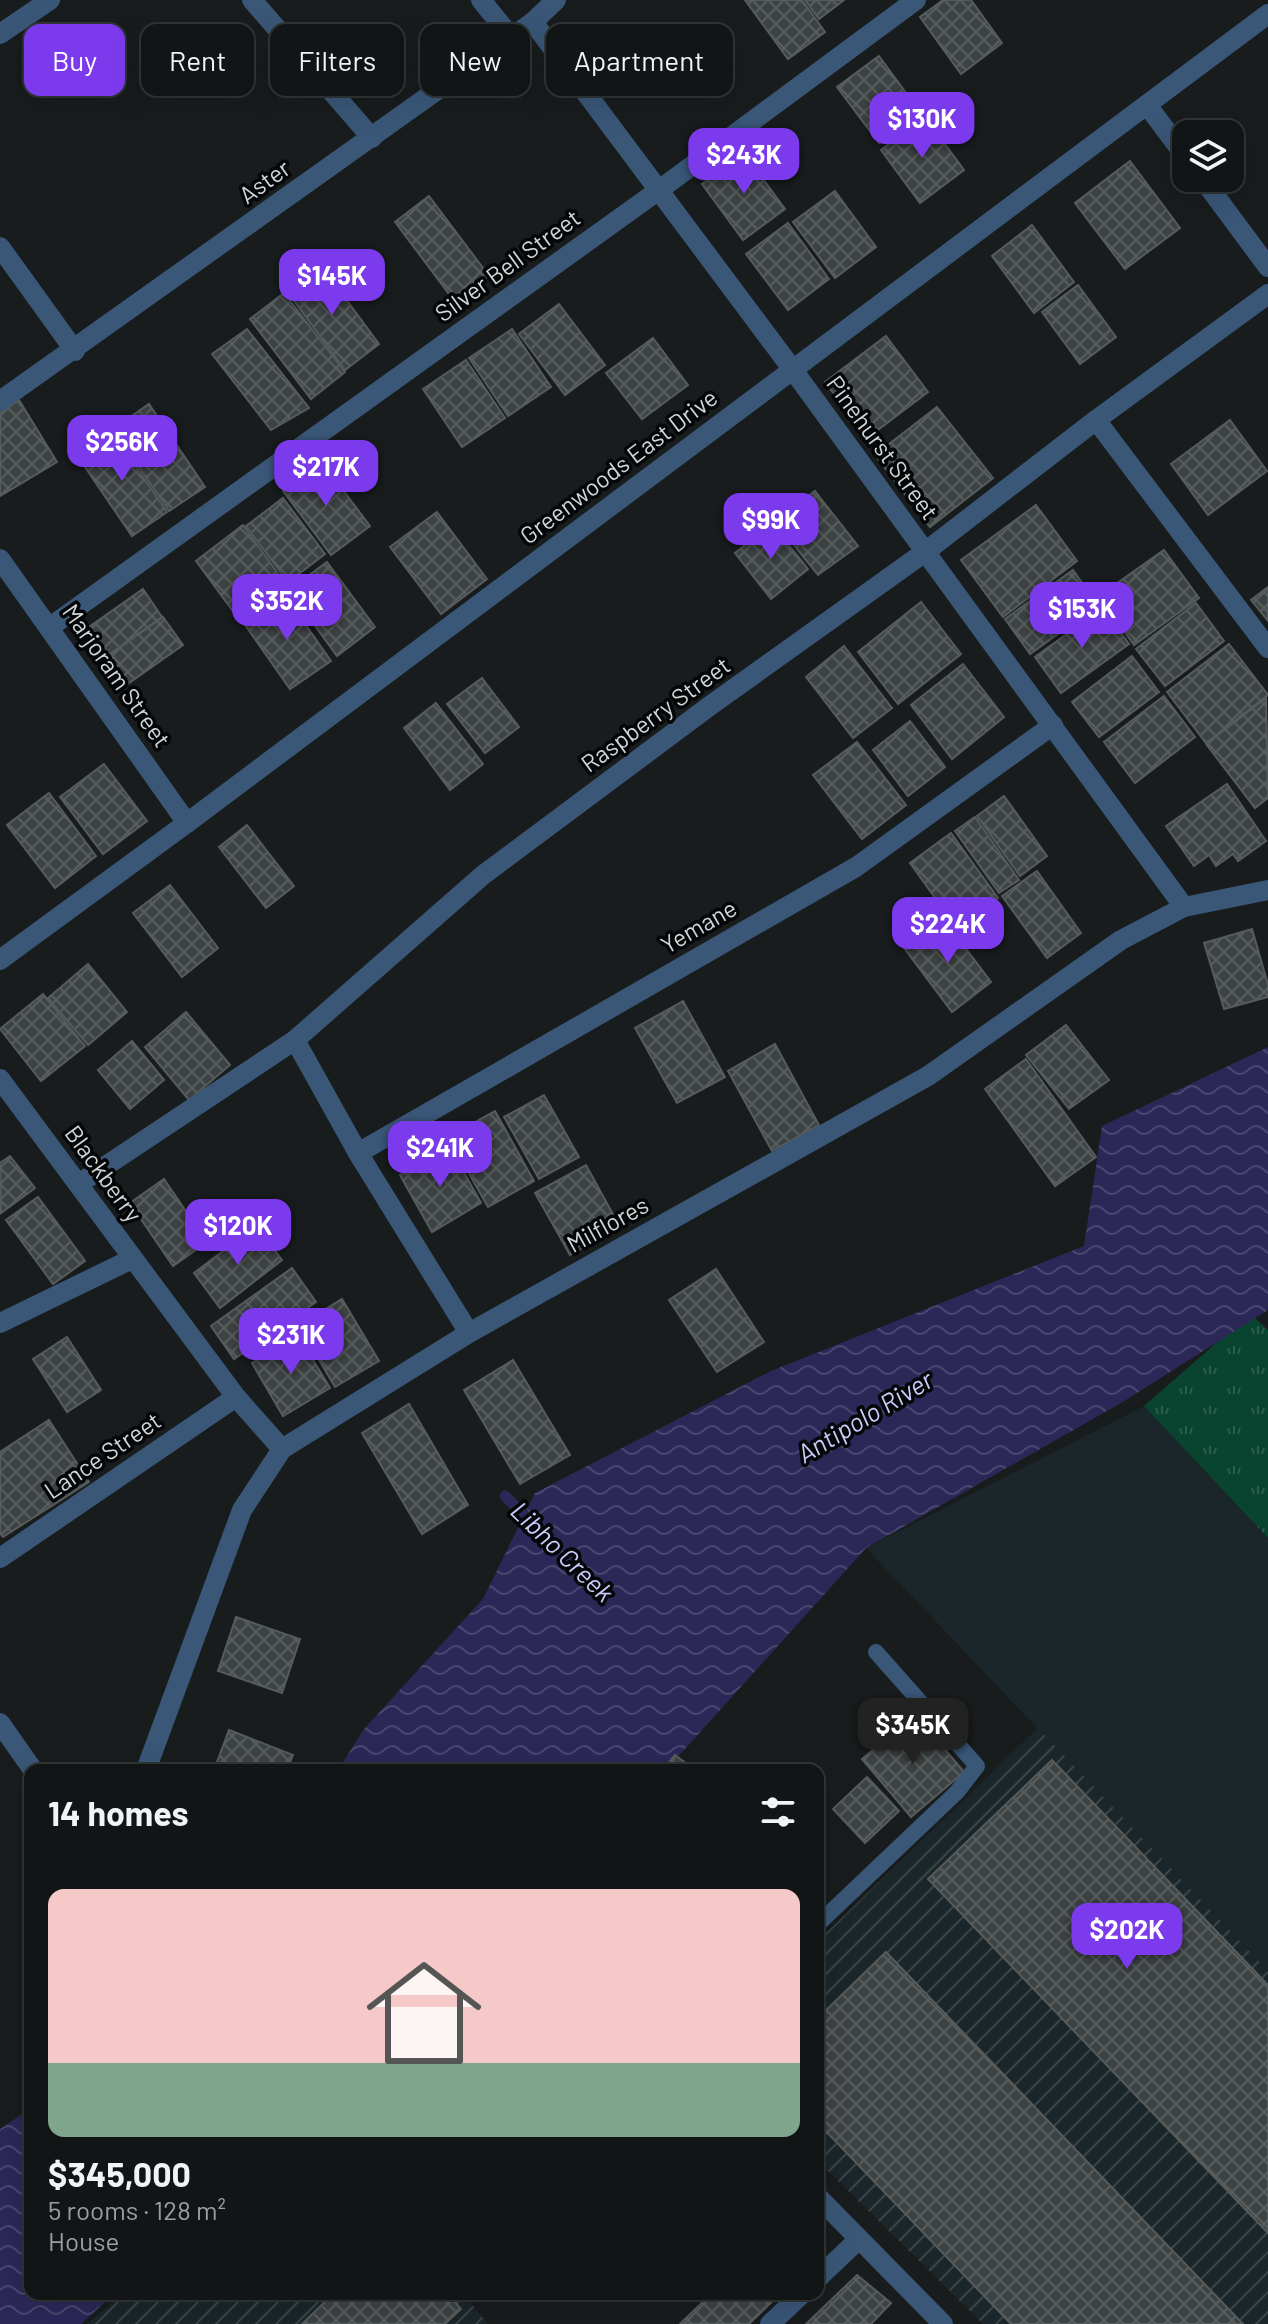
<!DOCTYPE html>
<meta charset="utf-8">
<style>
body{margin:0;font-family:Barlow,sans-serif;background:#1b1e1f;color:#f1f3f6;height:100vh;display:flex;flex-direction:column;font-size:30px;white-space:nowrap}
*{box-sizing:border-box;margin:0}
p{font-size:26px;color:#9c9fa1}
.icon{flex:none;width:44px;height:44px;fill:none;stroke:currentColor;stroke-width:2;stroke-linecap:round;stroke-linejoin:round}
.map{position:relative;flex:1;overflow:hidden}
.side{position:absolute;left:24px;top:1764px;width:800px;height:536px;display:flex;flex-direction:column;background:#121516;border-radius:16px;box-shadow:0 8px 32px #0002,0 0 0 2px #313435}
.side>*{flex:none}
.hud{position:absolute;left:24px;top:24px;width:800px;height:72px;display:flex;gap:16px}
.buttons{position:absolute;left:1172px;top:120px;display:grid;gap:16px}
.buttons a{display:grid;place-items:center;width:72px;height:72px;border-radius:16px;background:#121516;box-shadow:0 8px 32px #0002,0 0 0 2px #313435;font-size:40px}
.price{position:absolute;translate:-50% -68px;padding:0 18px;border-radius:16px;background:#7c3aed;color:#fff;font-size:26px;line-height:52px;filter:drop-shadow(0 2px 4px #0008)}
.price::after{content:'';position:absolute;left:50%;top:48px;width:24px;height:18px;margin-left:-12px;background:inherit;clip-path:polygon(0 0,100% 0,50% 100%)}
.price.current{background:#222;color:#fff}
ul{padding:0;list-style:none}
li{display:grid;align-content:center;gap:16px;height:424px;padding:0 24px}
li+li{border-top:2px solid #313435}
li span{display:grid;place-items:center;height:248px;border-radius:16px;color:#555}
li>.icon{margin-inline-start:auto}
span .icon{width:144px;height:144px;fill:#fffc;stroke-width:1}
li b{font-size:34px}
h2{display:flex;justify-content:space-between;align-items:center;height:96px;padding:0 24px;font-size:34px}
.pill{padding:0 28px;border-radius:16px;background:#121516;box-shadow:0 8px 32px #0002,0 0 0 2px #313435;font-size:28px;line-height:72px}
.pill.current{background:#7c3aed;color:#fff}
.map>svg:first-child{display:block}
</style>
<div class="map">
<svg width="1268" height="2324" viewBox="0 0 1268 2324">
<defs>
<pattern id="industrial-furrows" width="10" height="10" patternUnits="userSpaceOnUse" patternTransform="scale(2)"><rect width="10" height="10" fill="#1b262a"/><path d="M-1 1l2-2M0 10L10 0M9 11l2-2" fill="none" stroke="#3b4548"/></pattern>
<pattern id="grass-tufts" width="24" height="20" patternUnits="userSpaceOnUse" patternTransform="scale(2)"><rect width="24" height="20" fill="#08442f"/><path d="M3 7l-1-3M5 7V3M7 7l1-3M15 17l-1-3M17 17v-4M19 17l1-3" fill="none" stroke="#2b5e4c"/></pattern>
<pattern id="water-waves" width="16" height="10" patternUnits="userSpaceOnUse" patternTransform="scale(2)"><rect width="16" height="10" fill="#2b2858"/><path d="M0 5q4-4 8 0t8 0" fill="none" stroke="#49466f"/></pattern>
<pattern id="building-cross-hatch" width="8" height="8" patternUnits="userSpaceOnUse" patternTransform="scale(2)"><rect width="8" height="8" fill="#3d4242"/><path d="M0 0l8 8M0 8l8-8" fill="none" stroke="#585d5d"/></pattern>
</defs>
<rect width="100%" height="100%" fill="#181c1d"/>
<polygon fill="#1b262a" points="1144,1406 1268,1538 1268,1971 866,1548"/>
<g fill="url(#industrial-furrows)">
<polygon points="1038,1728 1268,1971 1268,2324 983,2324 818,2161 818,1941"/>
<polygon points="123,2294 463,2294 488,2324 87,2324"/>
</g>
<polygon fill="url(#grass-tufts)" points="1255,1318 1268,1330 1268,1538 1144,1406 1222,1338"/>
<g fill="url(#water-waves)">
<polygon points="1268,1047 1268,1310 1121,1403 866,1548 666,1770 338,1770 364,1729 483,1599 535,1493 771,1371 1084,1246 1102,1126"/>
<polygon points="30,2109 30,2294 114,2294 81,2324 0,2324 0,2129"/>
</g>
<g fill="none" stroke-linecap="round" stroke-linejoin="round">
<polyline stroke="#2b2858" stroke-width="11" points="505,1496 533,1524"/>
</g>
<g fill="url(#building-cross-hatch)" stroke="#565b5b" stroke-width="2">
<polygon points="745,0 802,0 825,32 788,59"/>
<polygon points="805,0 844,0 819,19"/>
<polygon points="943,0 971,0 1002,43 961,74 920,17"/>
<polygon points="879,56 920,112 879,143 837,87"/>
<polygon points="925,117 964,170 920,203 881,150"/>
<polygon points="744,153 785,209 743,240 702,184"/>
<polygon points="1130,161 1180,228 1125,269 1075,203"/>
<polygon points="835,191 876,247 835,278 793,222"/>
<polygon points="429,196 489,276 455,302 395,222"/>
<polygon points="788,223 829,279 788,310 746,254"/>
<polygon points="1032,225 1074,282 1034,313 992,256"/>
<polygon points="320,264 379,344 345,370 286,290"/>
<polygon points="1078,285 1116,337 1080,364 1042,312"/>
<polygon points="284,293 345,372 311,399 250,319"/>
<polygon points="559,304 605,365 565,395 519,334"/>
<polygon points="247,329 309,408 271,430 212,354"/>
<polygon points="512,329 551,387 508,416 469,358"/>
<polygon points="886,336 928,392 867,438 825,382"/>
<polygon points="653,338 688,385 642,419 606,373"/>
<polygon points="466,360 505,418 462,447 423,389"/>
<polygon points="19,400 57,462 0,496 0,413"/>
<polygon points="149,404 205,487 169,511 113,429"/>
<polygon points="937,407 993,478 930,527 875,455"/>
<polygon points="1230,420 1267,471 1208,515 1171,464"/>
<polygon points="111,430 167,512 132,536 76,454"/>
<polygon points="321,461 370,526 331,555 283,491"/>
<polygon points="815,491 858,546 818,575 775,522"/>
<polygon points="283,498 325,554 288,582 246,526"/>
<polygon points="1036,505 1077,561 1003,617 961,560"/>
<polygon points="437,512 487,579 441,614 390,547"/>
<polygon points="772,524 808,569 771,599 735,553"/>
<polygon points="243,525 285,583 238,618 196,561"/>
<polygon points="1164,550 1199,598 1134,645 1099,596"/>
<polygon points="327,562 375,627 337,656 289,590"/>
<polygon points="1073,570 1098,605 1030,654 1005,619"/>
<polygon points="1268,587 1268,621 1251,600"/>
<polygon points="143,589 162,617 109,655 89,627"/>
<polygon points="284,594 331,661 290,689 243,622"/>
<polygon points="921,602 961,654 898,704 858,652"/>
<polygon points="1196,603 1224,641 1165,686 1136,649"/>
<polygon points="1103,608 1129,644 1061,693 1035,657"/>
<polygon points="163,617 183,645 129,683 109,655"/>
<polygon points="1229,644 1268,695 1206,743 1167,692"/>
<polygon points="844,646 892,708 853,738 806,677"/>
<polygon points="1132,656 1159,692 1099,737 1072,702"/>
<polygon points="963,664 1004,717 952,759 911,705"/>
<polygon points="482,678 519,727 485,753 447,704"/>
<polygon points="1164,696 1195,737 1135,783 1104,742"/>
<polygon points="1266,698 1268,798 1255,808 1206,744"/>
<polygon points="436,703 483,764 450,790 404,728"/>
<polygon points="910,721 945,767 908,796 873,750"/>
<polygon points="857,742 906,805 862,839 813,775"/>
<polygon points="104,764 147,821 103,854 60,797"/>
<polygon points="1227,784 1266,841 1238,861 1233,854 1216,866 1209,855 1194,866 1166,826"/>
<polygon points="49,793 96,856 55,888 7,825"/>
<polygon points="1004,796 1047,856 1020,876 977,816"/>
<polygon points="975,817 1019,880 999,893 955,831"/>
<polygon points="247,825 294,886 266,908 219,847"/>
<polygon points="951,833 998,898 956,927 910,863"/>
<polygon points="1037,871 1081,933 1047,958 1002,896"/>
<polygon points="170,885 218,948 182,977 133,913"/>
<polygon points="943,918 991,982 952,1012 904,948"/>
<polygon points="1252,929 1268,985 1268,997 1224,1009 1204,943"/>
<polygon points="88,964 127,1012 88,1045 48,998"/>
<polygon points="43,994 85,1046 41,1081 0,1029"/>
<polygon points="683,1001 725,1077 677,1103 635,1028"/>
<polygon points="186,1012 230,1065 189,1100 145,1047"/>
<polygon points="1066,1025 1109,1080 1069,1109 1026,1055"/>
<polygon points="132,1041 164,1080 130,1109 98,1070"/>
<polygon points="775,1044 819,1125 772,1151 728,1071"/>
<polygon points="1026,1059 1096,1157 1055,1186 985,1089"/>
<polygon points="544,1095 579,1157 539,1179 504,1117"/>
<polygon points="495,1111 534,1181 488,1207 448,1137"/>
<polygon points="449,1146 481,1203 432,1232 400,1175"/>
<polygon points="10,1156 35,1188 1,1213 0,1163"/>
<polygon points="586,1165 620,1227 570,1255 535,1193"/>
<polygon points="164,1179 207,1242 173,1266 130,1203"/>
<polygon points="38,1197 85,1261 53,1284 6,1220"/>
<polygon points="256,1226 282,1260 220,1308 194,1273"/>
<polygon points="292,1268 316,1302 234,1359 211,1326"/>
<polygon points="716,1269 764,1342 717,1372 669,1300"/>
<polygon points="342,1299 379,1361 335,1387 299,1326"/>
<polygon points="298,1335 330,1388 283,1416 252,1363"/>
<polygon points="67,1337 101,1390 67,1412 33,1359"/>
<polygon points="513,1360 570,1455 520,1484 464,1390"/>
<polygon points="409,1404 468,1505 422,1534 362,1433"/>
<polygon points="49,1420 89,1482 3,1537 0,1533 0,1452"/>
<polygon points="236,1617 300,1639 282,1693 218,1671"/>
<polygon points="915,1714 964,1772 911,1817 862,1759"/>
<polygon points="229,1730 293,1755 287,1770 214,1770"/>
<polygon points="675,1755 695,1770 663,1770"/>
<polygon points="1052,1760 1268,1985 1268,2233 928,1879"/>
<polygon points="867,1777 899,1811 865,1843 833,1809"/>
<polygon points="886,1952 1243,2324 1011,2324 818,2123 818,2018"/>
<polygon points="857,2275 891,2303 871,2324 806,2324"/>
<polygon points="333,2294 448,2294 461,2309 445,2324 302,2324"/>
<polygon points="711,2294 780,2294 749,2324 680,2324"/>
</g>
<g fill="none" stroke-linecap="round" stroke-linejoin="round">
<polyline stroke="#3a5778" stroke-width="16" points="818,1924 957,1792 977,1766 876,1652"/>
<g stroke="#3a5778" stroke-width="20">
<polyline points="252,0 372,138"/>
<polyline points="481,0 511,37"/>
<polyline points="533,22 793,370 1184,907"/>
<polyline points="0,34 50,0"/>
<polyline points="1147,105 1186,157"/>
<polyline points="1202,178 1268,267"/>
<polyline points="0,247 75,351"/>
<polyline points="0,401 533,22 556,0"/>
<polyline points="1096,420 1268,648"/>
<polyline points="50,627 659,190 916,0"/>
<polyline points="0,960 187,823"/>
<polyline points="295,1040 358,1153 469,1333"/>
<polyline points="0,1079 236,1397 282,1449"/>
<polyline points="358,1153 856,867 1053,725"/>
<polyline points="80,1183 295,1040 483,875 711,705 925,552 1096,420 1268,294"/>
<polyline points="0,1323 132,1259"/>
<polyline points="0,1558 236,1397"/>
<polyline points="0,1723 33,1770"/>
<polyline points="146,1770 242,1510 282,1449 469,1333 928,1076 1121,940 1184,907 1268,890"/>
<polyline points="818,2197 943,2324"/>
<polyline points="818,2278 858,2240"/>
<polyline points="770,2324 802,2294"/>
</g>
<polyline stroke="#3a5778" stroke-width="20" points="0,559 187,823 1268,14"/>
</g>
<g text-anchor="middle" stroke-width="7" stroke-linejoin="round" paint-order="stroke">
<g font-size="24" fill="#d3d6d7" stroke="#050607">
<text transform="translate(265 182) rotate(-36)" y="8">Aster</text>
<text transform="translate(508 266) rotate(-36)" y="8">Silver Bell Street</text>
<text transform="translate(882 448) rotate(54)" y="8">Pinehurst Street</text>
<text transform="translate(619 467) rotate(-37)" y="8">Greenwoods East Drive</text>
<text transform="translate(116 676) rotate(55)" y="8">Marjoram Street</text>
<text transform="translate(656 715) rotate(-36)" y="8">Raspberry Street</text>
<text transform="translate(699 927) rotate(-30)" y="8">Yemane</text>
<text transform="translate(103 1174) rotate(54)" y="8">Blackberry</text>
<text transform="translate(608 1225) rotate(-29)" y="8">Milflores</text>
<text transform="translate(103 1456) rotate(-34)" y="8">Lance Street</text>
</g>
<g font-size="26" font-style="italic" fill="#c8cbfc" stroke="#050607">
<text transform="translate(865 1417) rotate(-31)" y="9">Antipolo River</text>
<text transform="translate(562 1552) rotate(44)" y="9">Libho Creek</text>
</g>
</g>
</svg>
<div class="buttons">
<a><svg class="icon" aria-label="layers" viewBox="0 0 24 24"><path d="M12 4l9 5-9 5-9-5zM3 14l9 5 9-5"/></svg></a>
</div>
<b class="price" style="left:922px;top:160px">$130K</b>
<b class="price" style="left:744px;top:196px">$243K</b>
<b class="price" style="left:332px;top:317px">$145K</b>
<b class="price" style="left:122px;top:483px">$256K</b>
<b class="price" style="left:326px;top:508px">$217K</b>
<b class="price" style="left:771px;top:561px">$99K</b>
<b class="price" style="left:287px;top:642px">$352K</b>
<b class="price" style="left:1082px;top:650px">$153K</b>
<b class="price" style="left:948px;top:965px">$224K</b>
<b class="price" style="left:440px;top:1189px">$241K</b>
<b class="price" style="left:238px;top:1267px">$120K</b>
<b class="price" style="left:291px;top:1376px">$231K</b>
<b class="price current" style="left:913px;top:1766px">$345K</b>
<b class="price" style="left:1127px;top:1971px">$202K</b>
<div class="hud">
<a class="pill current">Buy</a>
<a class="pill">Rent</a>
<a class="pill">Filters</a>
<a class="pill">New</a>
<a class="pill">Apartment</a>
</div>
<section class="side">
<h2>14 homes<svg class="icon" aria-label="filters" viewBox="0 0 24 24"><path d="M4 7h16M4 17h16"/><circle cx="9" cy="7" r="2"/><circle cx="15" cy="17" r="2"/></svg></h2>
<ul>
<li><span style="background:linear-gradient(#f6c9c9 70%,#7fa58c 0)"><svg class="icon" aria-label="home" viewBox="0 0 24 24"><path d="M3 11l9-7 9 7M6 9v11h12V9"/></svg></span><div><b>$345,000</b><p>5 rooms · 128 m²</p><p>House</p></div></li>
</ul>
</section>
</div>
